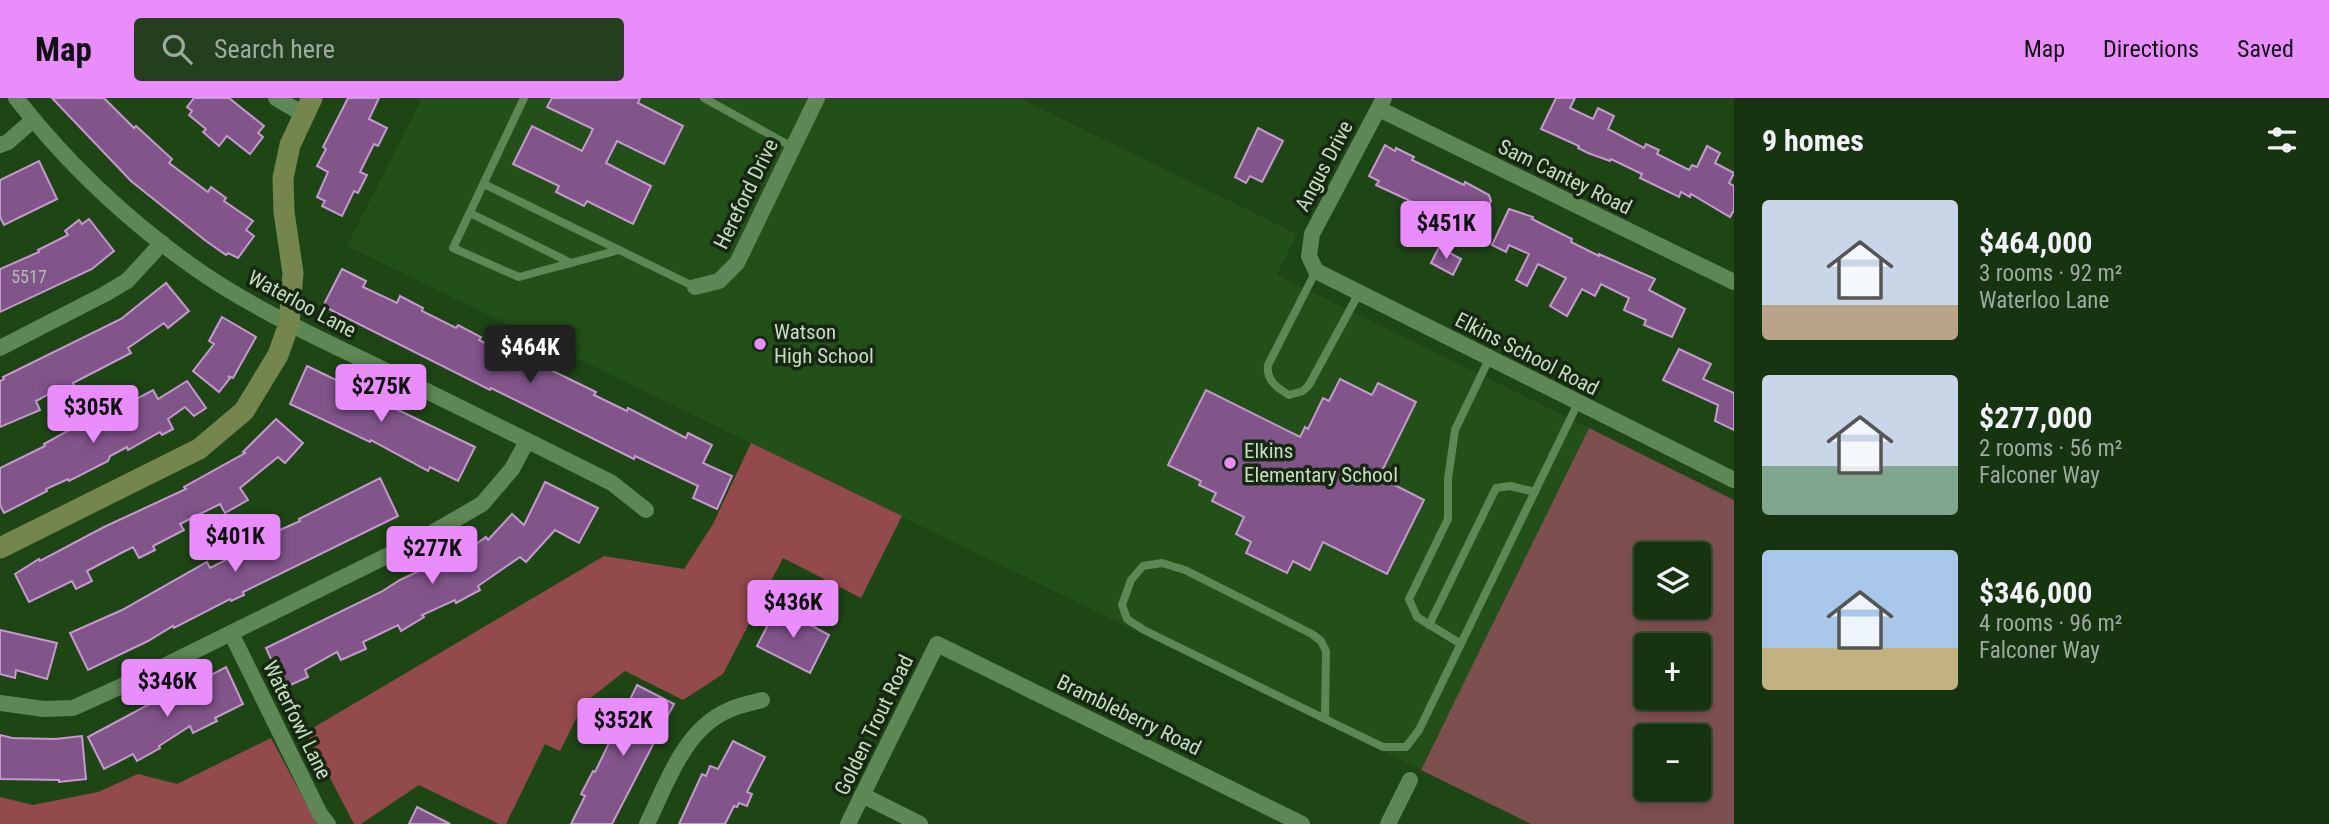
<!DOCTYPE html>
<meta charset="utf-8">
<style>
body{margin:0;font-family:"Roboto Condensed",sans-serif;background:#233f1e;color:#f1f3f6;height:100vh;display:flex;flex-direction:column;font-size:26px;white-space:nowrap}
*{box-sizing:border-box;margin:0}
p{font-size:23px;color:#9eaa9f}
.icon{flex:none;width:38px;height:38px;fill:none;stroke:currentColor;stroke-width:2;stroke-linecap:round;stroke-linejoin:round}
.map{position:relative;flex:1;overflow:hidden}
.drawer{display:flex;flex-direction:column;background:#163410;width:595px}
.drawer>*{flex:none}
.buttons{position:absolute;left:1634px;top:444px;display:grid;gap:14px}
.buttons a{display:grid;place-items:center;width:77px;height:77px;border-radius:7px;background:#163410;box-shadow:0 4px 10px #0003,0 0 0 2px #354f30;font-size:35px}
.price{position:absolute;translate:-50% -60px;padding:0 16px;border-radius:7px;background:#e98dfd;color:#111;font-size:23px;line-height:46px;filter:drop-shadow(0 2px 4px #0008)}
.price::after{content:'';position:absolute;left:50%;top:42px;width:21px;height:16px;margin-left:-10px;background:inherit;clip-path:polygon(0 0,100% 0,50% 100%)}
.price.active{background:#222;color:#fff}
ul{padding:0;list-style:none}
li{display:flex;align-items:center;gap:21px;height:175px;padding:0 28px}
li span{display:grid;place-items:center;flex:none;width:196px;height:140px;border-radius:7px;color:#555}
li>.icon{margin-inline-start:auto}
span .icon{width:84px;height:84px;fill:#fffc;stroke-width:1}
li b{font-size:30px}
h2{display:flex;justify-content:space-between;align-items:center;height:84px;padding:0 28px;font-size:30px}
header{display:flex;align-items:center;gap:42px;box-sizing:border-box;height:98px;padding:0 35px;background:#e98dfd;color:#111}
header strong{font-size:33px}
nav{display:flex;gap:38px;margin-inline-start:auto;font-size:24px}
.search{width:490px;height:63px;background:#233f1e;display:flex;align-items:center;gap:18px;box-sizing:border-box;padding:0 24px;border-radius:7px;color:#9eaa9f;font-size:26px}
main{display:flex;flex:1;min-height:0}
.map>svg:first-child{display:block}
</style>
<header>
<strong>Map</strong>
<div class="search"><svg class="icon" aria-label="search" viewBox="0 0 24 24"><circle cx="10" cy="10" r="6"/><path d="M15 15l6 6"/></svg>Search here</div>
<nav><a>Map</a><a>Directions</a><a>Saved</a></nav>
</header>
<main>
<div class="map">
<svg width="1734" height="726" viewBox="0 0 1734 726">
<rect width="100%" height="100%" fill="#1e4615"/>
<polygon fill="#225018" points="422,0 1019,0 1297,136 1277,177 1589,330 1421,672 347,148"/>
<path fill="#7d504f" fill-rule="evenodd" d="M1589 330 1734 402V726H1531L1421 672ZM1647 457H1699V509H1647ZM1647 548H1699V600H1647ZM1647 639H1699V691H1647Z"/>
<g fill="#924a4b">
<polygon points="751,345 902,418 861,500 783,460 723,576 683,602 625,573 584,605 560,653 545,646 506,726 499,726 419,687 361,726 354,726 306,634 604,458 684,471 713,426"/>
<polygon points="271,640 317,726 0,726 0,699 33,707 98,694 138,676 177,686"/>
</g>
<g fill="#81548a" stroke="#c599ce" stroke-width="2">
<polygon points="52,0 104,0 134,30 136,28 172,61 169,65 208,94 211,89 226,100 224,103 253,123 246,132 254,138 238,160 228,155 226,157 206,143 131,83"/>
<polygon points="194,0 229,0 264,28 258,35 263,39 250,56 227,38 219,48 203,34 206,31 189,17 192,13 187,9"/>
<polygon points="348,0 379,0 369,21 387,30 378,48 374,46 360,74 367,77 358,95 354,93 342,118 322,108 325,103 317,99 328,74 317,68 326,51 323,49"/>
<polygon points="552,0 640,0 638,5 683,28 664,66 617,43 606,65 651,88 633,126 587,103 584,108 556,94 559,88 513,66 532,28 582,53 593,31 547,9"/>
<polygon points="1556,0 1575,0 1570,10 1593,21 1598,10 1614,18 1608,31 1644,50 1646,46 1659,52 1657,56 1689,72 1692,67 1697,69 1707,48 1720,55 1715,65 1734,75 1729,85 1734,88 1734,112 1730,119 1691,96 1690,99 1681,94 1679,99 1640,80 1642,76 1611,61 1610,63 1588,55 1578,50 1579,48 1541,31"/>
<polygon points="1258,30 1283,43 1262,84 1250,78 1246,85 1235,79"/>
<polygon points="1385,47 1395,53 1396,50 1414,59 1412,62 1464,87 1465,84 1489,97 1491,103 1474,135 1461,128 1456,136 1446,130 1450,122 1447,120 1376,87 1379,83 1369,78"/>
<polygon points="39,63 57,101 4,127 0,119 0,82"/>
<polygon points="1509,111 1533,119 1532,121 1572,141 1571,144 1599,158 1599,156 1655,181 1649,192 1685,211 1672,239 1644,227 1646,222 1624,212 1629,200 1601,186 1595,198 1582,191 1567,218 1550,208 1566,180 1538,166 1527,188 1516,182 1529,156 1509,147 1506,154 1492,147"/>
<polygon points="89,121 114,153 92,171 0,214 0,171 39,154 38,152 68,137 65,133 79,122 82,126"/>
<polygon points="1439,149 1461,161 1453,177 1431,165"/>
<polygon points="342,171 366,183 363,189 397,205 400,198 423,210 422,213 456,230 458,227 481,239 479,242 512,259 514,254 596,294 594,297 627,313 628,310 686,340 688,335 712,347 703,365 732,378 717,411 693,400 698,388 635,358 634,361 491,290 490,292 323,208"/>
<polygon points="166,185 189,213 168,230 164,225 128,250 131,255 73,285 76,291 60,299 56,292 36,303 40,312 0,329 0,283 4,281 3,279 121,221"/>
<polygon points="222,219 256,239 233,280 228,278 230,280 219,294 193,273 214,246 209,243"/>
<polygon points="1679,251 1711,266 1703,281 1734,295 1734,332 1715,323 1718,307 1663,282"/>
<polygon points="307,268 475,349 458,383 430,369 428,373 371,342 370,344 290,306"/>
<polygon points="1340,281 1372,297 1378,285 1416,304 1379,379 1424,402 1387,476 1323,444 1310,472 1293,463 1287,475 1246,455 1251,444 1236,436 1244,419 1212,403 1216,395 1199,387 1201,383 1168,367 1206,292 1300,339 1305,329 1308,331 1323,300 1329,303"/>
<polygon points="187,283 206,310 194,318 185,309 168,321 173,331 162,337 160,334 128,352 127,349 110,358 108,363 69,383 68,381 46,391 47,393 4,415 0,407 0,370 45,348 44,346 82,325 84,329 153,292 158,301"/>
<polygon points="276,321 303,345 285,365 278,359 240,390 248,402 225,415 220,406 180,426 184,432 153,448 155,452 139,460 133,449 125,453 87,473 92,483 76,491 72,483 29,504 15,476 39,461 40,463 104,429 186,391 184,389 245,355 243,354"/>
<polygon points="380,380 398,418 243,494 244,497 231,503 230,501 174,530 173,528 148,543 88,572 70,535 122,512 207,464 210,470 244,453 242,449 300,423 299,421"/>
<polygon points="545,384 598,410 579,445 555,432 526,464 520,459 478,488 480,492 456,505 455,502 422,517 424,519 401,533 398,527 363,544 366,551 341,562 337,554 305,572 308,579 284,590 266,550 381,494 400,482 461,453 462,456 486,439 488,442 512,416 524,427"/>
<polygon points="777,509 829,537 810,575 757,548"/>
<polygon points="0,532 57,545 47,581 16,572 15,580 0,576"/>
<polygon points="226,569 243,606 215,620 217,623 193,635 190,628 159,648 160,650 137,663 133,656 104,671 88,639 157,602 159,604"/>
<polygon points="637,587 674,606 612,726 571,726 585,698 581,696 593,673 595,674"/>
<polygon points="0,637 12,640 55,641 82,638 86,681 59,684 59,682 0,681"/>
<polygon points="733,643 765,659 747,694 752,696 747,708 739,705 737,709 734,708 725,726 679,726 702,676 706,678 710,668 718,671"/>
<polygon points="417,709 450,726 409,726"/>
</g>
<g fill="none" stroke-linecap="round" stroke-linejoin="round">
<g stroke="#5d8754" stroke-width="8">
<polyline points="524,0 453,150 519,179 619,152"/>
<polyline points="704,0 792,49"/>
<polyline points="484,86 695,189"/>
<polyline points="470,115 571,165"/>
<path d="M1316 173 1268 267C1266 282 1277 290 1289 297L1303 293 1309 287 1359 195"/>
<polygon points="1162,465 1185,472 1312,536 1321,543 1326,553 1325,621 1144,532 1127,521 1122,507 1131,482 1143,468"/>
<polyline points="1429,527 1496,390 1510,388 1535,394"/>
<polyline points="1461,546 1417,519 1409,501 1448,421 1448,381 1455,332 1489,261"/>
<polyline points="1325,621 1383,649 1406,649 1419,632 1578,305"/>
</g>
<g stroke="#5d8754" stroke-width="16">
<path d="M16 0C66 64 126 121 192 168 248 208 312 237 374 267 453 306 533 345 612 385L646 412"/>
<polyline points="276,0 303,16"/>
<polyline points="1384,0 1312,136 1309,158 1316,173 1734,382"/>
<polyline points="1379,11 1734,184"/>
<polyline points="0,47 8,44 33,22"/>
<polyline points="695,189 719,183 737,165 817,0"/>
<polyline points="0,250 105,196 127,183 162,145"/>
<polyline points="231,535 320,716 328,726"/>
<polyline points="0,605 44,611 73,610 144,578 425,439 482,406 512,371 527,343"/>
<polyline points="862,697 920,726"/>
<path d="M647 726C667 685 684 631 729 612 739 607 751 605 762 602"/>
<polyline points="848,726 937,546 1302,726"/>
<polyline points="1388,726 1410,682"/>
</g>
<polyline stroke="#74864d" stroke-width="21" points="0,450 199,351 244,313 278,257 289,226 293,175 284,114 283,80 290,47 312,0"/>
</g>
<g fill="#e98dfd" stroke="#162712" stroke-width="2.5">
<circle cx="760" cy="246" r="7"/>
<circle cx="1230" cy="365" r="7"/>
</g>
<g text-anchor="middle" stroke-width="7" stroke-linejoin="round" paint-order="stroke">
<g font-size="18" fill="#b5bbb3">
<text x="29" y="185">5517</text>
</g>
<g font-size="21" fill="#c6ddc1" stroke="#162712">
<text transform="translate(1324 68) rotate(-62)" y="7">Angus Drive</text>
<text transform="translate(1565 79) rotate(26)" y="7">Sam Cantey Road</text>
<text transform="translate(746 96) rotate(-64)" y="7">Hereford Drive</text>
<text transform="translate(302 206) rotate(28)" y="7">Waterloo Lane</text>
<text transform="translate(1527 256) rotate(27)" y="7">Elkins School Road</text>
<text transform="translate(1129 617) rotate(26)" y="7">Brambleberry Road</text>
<text transform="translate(297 622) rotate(64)" y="7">Waterfowl Lane</text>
<text transform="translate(874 627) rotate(-64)" y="7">Golden Trout Road</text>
</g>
<g font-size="21" fill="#c6ddc1" stroke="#162712" text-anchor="start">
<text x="774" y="241">Watson<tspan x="774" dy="24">High School</tspan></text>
<text x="1244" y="360">Elkins<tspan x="1244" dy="24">Elementary School</tspan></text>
</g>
</g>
</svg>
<div class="buttons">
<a><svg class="icon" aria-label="layers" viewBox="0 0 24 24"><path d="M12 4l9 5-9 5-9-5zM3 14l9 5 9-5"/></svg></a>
<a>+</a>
<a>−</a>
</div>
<b class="price" style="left:1446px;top:163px">$451K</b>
<b class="price active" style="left:530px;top:287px">$464K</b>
<b class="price" style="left:381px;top:326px">$275K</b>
<b class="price" style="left:93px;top:347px">$305K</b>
<b class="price" style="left:235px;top:476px">$401K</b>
<b class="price" style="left:432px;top:488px">$277K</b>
<b class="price" style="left:793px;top:542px">$436K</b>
<b class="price" style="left:167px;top:621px">$346K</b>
<b class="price" style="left:623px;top:660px">$352K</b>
</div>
<section class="drawer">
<h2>9 homes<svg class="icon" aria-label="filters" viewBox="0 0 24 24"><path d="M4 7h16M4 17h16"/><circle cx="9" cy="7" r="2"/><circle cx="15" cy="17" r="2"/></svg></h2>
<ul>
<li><span style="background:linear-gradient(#c9d6e8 75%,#b9a48a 0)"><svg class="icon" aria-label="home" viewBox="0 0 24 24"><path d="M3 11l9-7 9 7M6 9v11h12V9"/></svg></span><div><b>$464,000</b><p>3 rooms · 92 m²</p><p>Waterloo Lane</p></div></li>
<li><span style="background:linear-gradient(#c9d6e8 65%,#7fa58c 0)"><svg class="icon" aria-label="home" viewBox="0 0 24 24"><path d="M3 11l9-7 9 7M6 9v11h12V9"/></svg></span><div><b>$277,000</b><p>2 rooms · 56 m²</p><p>Falconer Way</p></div></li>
<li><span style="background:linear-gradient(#a9c7e8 70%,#c2b280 0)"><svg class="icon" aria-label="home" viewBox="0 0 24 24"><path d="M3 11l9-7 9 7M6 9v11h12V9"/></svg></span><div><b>$346,000</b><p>4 rooms · 96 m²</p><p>Falconer Way</p></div></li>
</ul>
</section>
</main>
